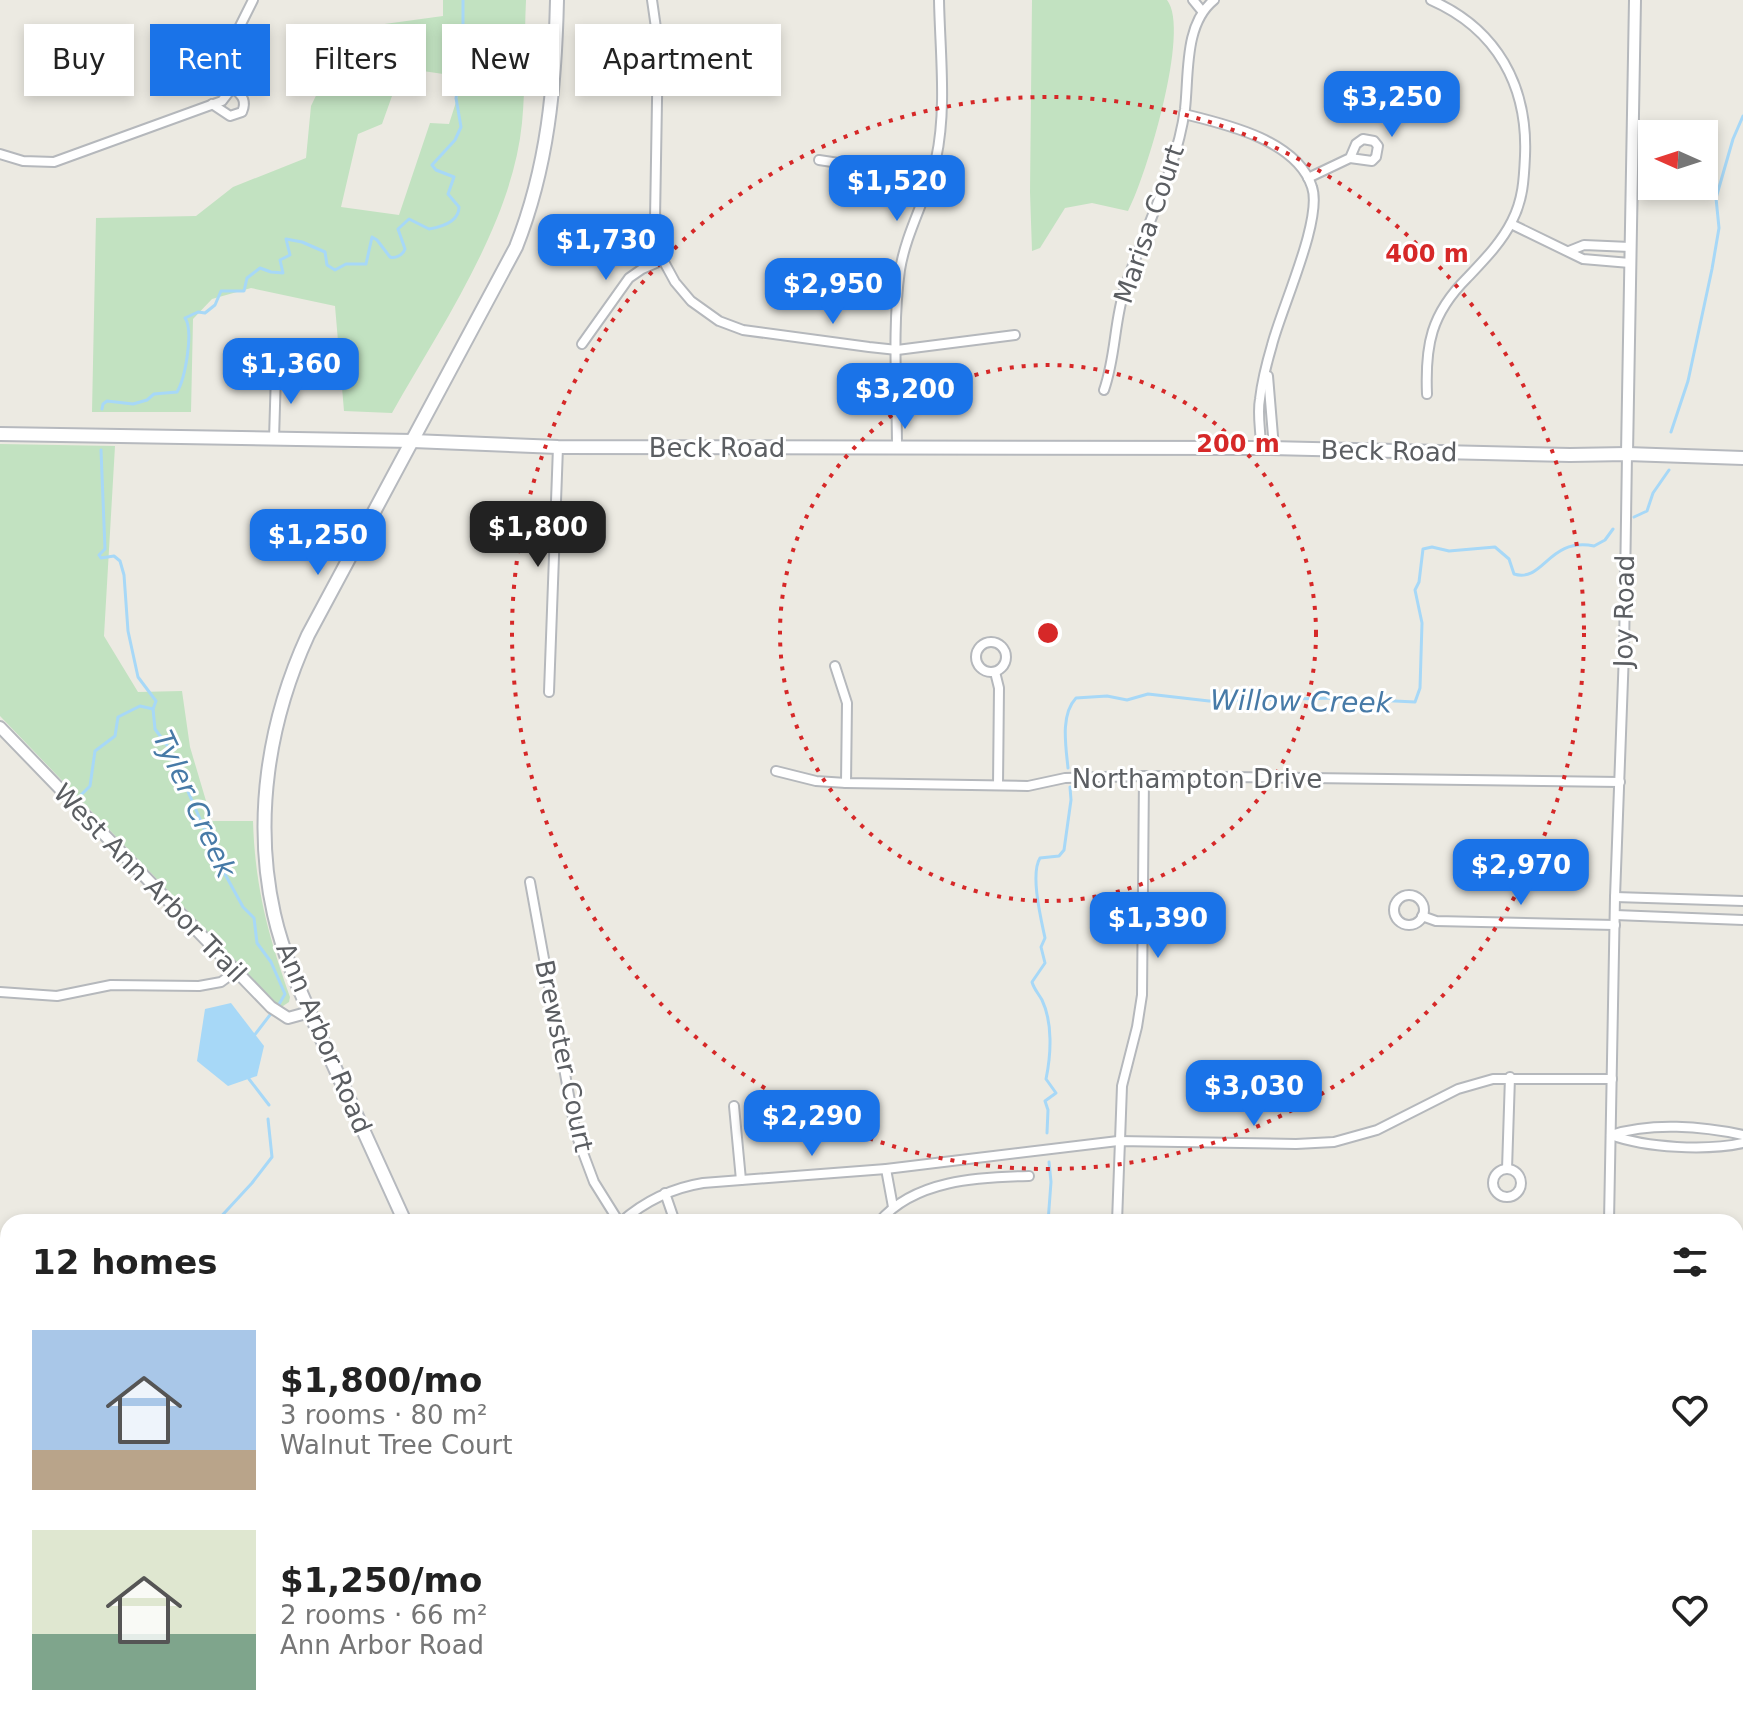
<!DOCTYPE html>
<meta charset="utf-8">
<style>
body{margin:0;font-family:"DejaVu Sans",sans-serif;background:#f6f6f6;color:#222;height:100vh;display:flex;flex-direction:column;font-size:30px;white-space:nowrap}
*{box-sizing:border-box;margin:0}
p{font-size:26px;color:#767676}
.icon{flex:none;width:44px;height:44px;fill:none;stroke:currentColor;stroke-width:2;stroke-linecap:round;stroke-linejoin:round}
.map{position:relative;flex:1;overflow:hidden}
.side{position:absolute;left:0px;top:1214px;width:1744px;height:514px;display:flex;flex-direction:column;background:#fff;border-radius:24px 24px 0 0;box-shadow:0 4px 12px #0003}
.side>*{flex:none}
.banner{position:absolute;left:24px;top:24px;width:800px;height:72px;display:flex;gap:16px}
.needle{width:52px;rotate:273deg}
.controls{position:absolute;left:1638px;top:120px;display:grid;gap:16px}
.controls a{display:grid;place-items:center;width:80px;height:80px;border-radius:0px;background:#fff;box-shadow:0 4px 12px #0003;font-size:40px}
.price{position:absolute;translate:-50% -68px;padding:0 18px;border-radius:16px;background:#1a73e8;color:#fff;font-size:26px;line-height:52px;filter:drop-shadow(0 2px 4px #0008)}
.price::after{content:'';position:absolute;left:50%;top:48px;width:24px;height:18px;margin-left:-12px;background:inherit;clip-path:polygon(0 0,100% 0,50% 100%)}
.price.active{background:#222;color:#fff}
ul{padding:0;list-style:none}
li{display:flex;align-items:center;gap:24px;height:200px;padding:0 32px}
li span{display:grid;place-items:center;flex:none;width:224px;height:160px;border-radius:0px;color:#555}
li>.icon{margin-inline-start:auto}
span .icon{width:96px;height:96px;fill:#fffc;stroke-width:1}
li b{font-size:34px}
h2{display:flex;justify-content:space-between;align-items:center;height:96px;padding:0 32px;font-size:34px}
.pill{padding:0 28px;border-radius:0px;background:#fff;box-shadow:0 4px 12px #0003;font-size:28px;line-height:72px}
.pill.active{background:#1a73e8;color:#fff}
.map>svg:first-child{display:block}
</style>
<div class="map">
<svg width="1743" height="1727" viewBox="0 0 1743 1727">
<rect width="100%" height="100%" fill="#eceae2"/>
<g fill="#c2e2c1" fill-rule="evenodd">
<path d="M443 0H526C524 41 526 83 522 123 512 224 441 326 392 413L344 411 335 306 251 288 212 299 193 319 191 412H92L96 218 196 216 233 187 306 158 311 106 348 29 443 16ZM402 68 464 77 449 124 430 123 399 215 341 207 358 134 382 124Z"/>
<path d="M1032 0H1167C1191 30 1146 177 1128 211L1092 203 1065 208 1040 248 1032 251 1030 192Z"/>
<path d="M0 444 115 446 104 636 138 692 182 691 190 747 212 821H253C255 887 268 935 290 997L289 1002 283 1006H279L0 716Z"/>
</g>
<g fill="#a7d8f7">
<polygon points="231,1003 264,1046 257,1076 228,1086 197,1061 205,1009"/>
<polygon points="1197,1720 1294,1720 1292,1727 1205,1727"/>
</g>
<g fill="none" stroke-linecap="round" stroke-linejoin="round">
<g stroke="#a7d8f7" stroke-width="3">
<polyline points="460,67 458,60 463,27 463,0"/>
<path d="M102 409 103 404 107 401 133 404 147 400 154 394 177 392C185 379 194 331 185 318L198 312 205 313 215 305 221 291H244L247 278 260 268 271 272 283 273 280 260 290 255 286 239 302 242 325 252 327 265 335 270 346 264H366L372 237 377 240 390 257C395 259 403 255 405 249L398 229 409 219 429 229C441 227 459 222 459 207L448 194 454 177 436 170 432 165 455 140 461 127 456 98 461 75"/>
<polyline points="1671,432 1688,381 1712,269 1719,228 1716,198 1733,139 1743,116"/>
<polyline points="101,450 105,549 99,555 101,558 114,556 120,561 124,575 128,631 138,677 156,701 153,709 155,729 169,748 220,865 243,907 254,918 257,943 271,962 285,994 278,1006"/>
<polyline points="1634,517 1647,511 1653,493 1669,470"/>
<path d="M1068 768C1066 747 1060 715 1076 698L1107 696 1127 700 1148 694 1209 701 1334 698 1415 702 1420 688 1422 623 1415 590 1419 582 1423 549 1432 547 1449 551 1495 547 1509 559 1514 574C1544 583 1548 537 1594 546L1605 540 1613 529"/>
<polyline points="80,796 90,786 95,751 115,736 118,717 140,706 153,709"/>
<polyline points="253,1037 273,1011"/>
<polyline points="249,1079 269,1105"/>
<path d="M1047 1133 1048 1110 1045 1101 1056 1093 1046 1079C1051 1055 1053 1023 1042 1000 1038 993 1034 989 1032 982L1045 963 1041 947 1045 938C1041 919 1030 874 1040 858L1059 856 1064 850 1071 800 1070 787"/>
<polyline points="216,1222 252,1183 272,1157 268,1119"/>
<polyline points="1048,1222 1051,1182 1049,1162"/>
<polyline points="905,1720 906,1727"/>
</g>
<defs>
<g id="minor">
<polyline points="652,0 658,42 655,219 663,260 675,282 691,301 719,321 743,330 869,347 897,350 1015,335"/>
<polyline points="1193,0 1202,11"/>
<path d="M212 104 230 116 242 112C247 101 242 94 232 88"/>
<path d="M1184 114C1225 124 1297 140 1312 187 1323 219 1281 309 1272 345 1267 362 1262 382 1260 399 1257 414 1261 432 1261 448"/>
<polyline points="0,154 23,161 54,162 222,101 232,88 238,30 253,0"/>
<polyline points="819,160 931,177"/>
<polyline points="1308,178 1350,158 1356,144 1363,139 1374,141 1378,146 1376,157 1372,161 1350,158"/>
<polyline points="1511,224 1583,259 1630,263"/>
<polyline points="1569,251 1584,245 1630,247"/>
<polyline points="582,344 629,278 642,269 663,260"/>
<polyline points="1268,376 1274,448"/>
<path d="M1104 390C1116 356 1114 321 1125 288 1144 228 1176 173 1185 109 1189 74 1184 24 1214 0"/>
<path d="M1427 394C1425 345 1431 314 1467 278 1484 260 1501 243 1512 221 1523 200 1524 179 1525 156 1528 86 1497 29 1431 0"/>
<polyline points="274,439 276,373"/>
<path d="M897 449C897 390 892 328 900 270 906 232 927 198 936 159 947 109 940 52 939 0"/>
<circle cx="991" cy="657" r="15"/>
<polyline points="835,666 847,703 846,783"/>
<polyline points="995,672 999,688 998,785"/>
<polyline points="549,692 558,447"/>
<polyline points="776,771 816,781 846,783 1028,786 1065,778 1144,776 1620,782"/>
<polyline points="530,882 576,1134 594,1182 619,1222"/>
<circle cx="1409" cy="910" r="15"/>
<polyline points="1615,897 1743,901"/>
<polyline points="1615,915 1743,920"/>
<polyline points="1422,916 1436,921 1615,925"/>
<polyline points="0,992 57,996 111,985 199,986 221,982 236,971"/>
<polyline points="734,1106 741,1180"/>
<path d="M1611 1135C1647 1148 1706 1151 1743 1143"/>
<path d="M1611 1135C1651 1122 1702 1126 1743 1135"/>
<polyline points="886,1169 893,1207"/>
<polyline points="1507,1169 1510,1077"/>
<circle cx="1507" cy="1183" r="14"/>
<polyline points="665,1193 675,1222"/>
<path d="M621 1222C645 1201 672 1188 703 1183L886 1169 1118 1141 1296 1144 1334 1142 1377 1130 1458 1089 1493 1079H1612"/>
<path d="M879 1222C914 1180 978 1177 1029 1176"/>
<polyline points="1117,1222 1122,1086 1137,1027 1142,995 1144,776"/>
<polyline points="1609,1222 1615,897 1624,652 1627,454"/>
<polyline points="1736,1463 1743,1468"/>
<polyline points="68,1720 68,1727"/>
<polyline points="303,1720 318,1727"/>
<polyline points="511,1720 514,1727"/>
<polyline points="1117,1720 1122,1727"/>
<polyline points="652,1726 667,1720"/>
<polyline points="264,1727 269,1720"/>
<polyline points="416,1727 433,1720"/>
<polyline points="806,1727 806,1720"/>
<polyline points="1507,1727 1507,1720"/>
<polyline points="1596,1727 1596,1720"/>
</g>
<g id="tertiary">
<polyline points="1627,454 1635,0"/>
<polyline points="0,727 271,1007 288,1018 310,1012"/>
</g>
<g id="secondary">
<polyline points="0,434 413,441 558,447 1268,448 1570,455 1627,454 1743,458"/>
<path d="M405 1222C378 1163 351 1104 324 1044 305 1002 284 959 274 914 253 820 268 722 308 635L516 247C548 166 555 86 557 0"/>
<polyline points="618,1720 621,1727"/>
</g>
</defs>
<use href="#minor" stroke="#b5b8bc" stroke-width="12"/>
<use href="#tertiary" stroke="#b5b8bc" stroke-width="14"/>
<use href="#secondary" stroke="#b6b9be" stroke-width="16"/>
<use href="#minor" stroke="#fff" stroke-width="8"/>
<use href="#tertiary" stroke="#fff" stroke-width="10"/>
<use href="#secondary" stroke="#fff" stroke-width="12"/>
</g>
<g fill="none" stroke="#d62828" stroke-width="4" stroke-dasharray="4 8">
<circle cx="1048" cy="633" r="268"/>
<circle cx="1048" cy="633" r="536"/>
</g>
<g text-anchor="middle" stroke-width="6" stroke-linejoin="round" paint-order="stroke">
<g font-size="26" fill="#5b5e62" stroke="#fff">
<text transform="translate(1149 224) rotate(-71)" y="9">Marisa Court</text>
<text x="717" y="457">Beck Road</text>
<text transform="translate(1389 451) rotate(1)" y="9">Beck Road</text>
<text transform="translate(1624 611) rotate(-89)" y="9">Joy Road</text>
<text x="1197" y="788">Northampton Drive</text>
<text transform="translate(150 883) rotate(46)" y="9">West Ann Arbor Trail</text>
<text transform="translate(324 1038) rotate(67)" y="9">Ann Arbor Road</text>
<text transform="translate(564 1056) rotate(78)" y="9">Brewster Court</text>
</g>
<g font-size="28" font-style="italic" fill="#477aa7" stroke="#fff">
<text transform="translate(1301 701) rotate(1)" y="10">Willow Creek</text>
<text transform="translate(195 804) rotate(65)" y="10">Tyler Creek</text>
</g>
</g>
<circle cx="1048" cy="633" r="12" fill="#d62828" stroke="#fff" stroke-width="4"/>
<g font-size="24" text-anchor="middle" font-weight="bold" fill="#d62828" stroke="#fff" stroke-width="6" stroke-linejoin="round" paint-order="stroke">
<text x="1427" y="262">400 m</text>
<text x="1238" y="452">200 m</text>
</g>
</svg>
<div class="controls">
<a><svg class="needle" viewBox="-14 -14 28 28"><path d="M0-13l5 13h-10z" fill="#e53935"/><path d="M0 13l5-13h-10z" fill="#767676"/></svg></a>
</div>
<b class="price" style="left:1392px;top:139px">$3,250</b>
<b class="price" style="left:897px;top:223px">$1,520</b>
<b class="price" style="left:606px;top:282px">$1,730</b>
<b class="price" style="left:833px;top:326px">$2,950</b>
<b class="price" style="left:291px;top:406px">$1,360</b>
<b class="price" style="left:905px;top:431px">$3,200</b>
<b class="price active" style="left:538px;top:569px">$1,800</b>
<b class="price" style="left:318px;top:577px">$1,250</b>
<b class="price" style="left:1521px;top:907px">$2,970</b>
<b class="price" style="left:1158px;top:960px">$1,390</b>
<b class="price" style="left:1254px;top:1128px">$3,030</b>
<b class="price" style="left:812px;top:1158px">$2,290</b>
<div class="banner">
<a class="pill">Buy</a>
<a class="pill active">Rent</a>
<a class="pill">Filters</a>
<a class="pill">New</a>
<a class="pill">Apartment</a>
</div>
<section class="side">
<h2>12 homes<svg class="icon" aria-label="filters" viewBox="0 0 24 24"><path d="M4 7h16M4 17h16"/><circle cx="9" cy="7" r="2"/><circle cx="15" cy="17" r="2"/></svg></h2>
<ul>
<li><span style="background:linear-gradient(#a9c7e8 75%,#b9a48a 0)"><svg class="icon" aria-label="home" viewBox="0 0 24 24"><path d="M3 11l9-7 9 7M6 9v11h12V9"/></svg></span><div><b>$1,800/mo</b><p>3 rooms · 80 m²</p><p>Walnut Tree Court</p></div><svg class="icon" aria-label="heart" viewBox="0 0 24 24"><path d="M12 20l-8-8c-3-5 5-10 8-4 3-6 11-1 8 4z"/></svg></li>
<li><span style="background:linear-gradient(#dfe7d0 65%,#7fa58c 0)"><svg class="icon" aria-label="home" viewBox="0 0 24 24"><path d="M3 11l9-7 9 7M6 9v11h12V9"/></svg></span><div><b>$1,250/mo</b><p>2 rooms · 66 m²</p><p>Ann Arbor Road</p></div><svg class="icon" aria-label="heart" viewBox="0 0 24 24"><path d="M12 20l-8-8c-3-5 5-10 8-4 3-6 11-1 8 4z"/></svg></li>
</ul>
</section>
</div>
